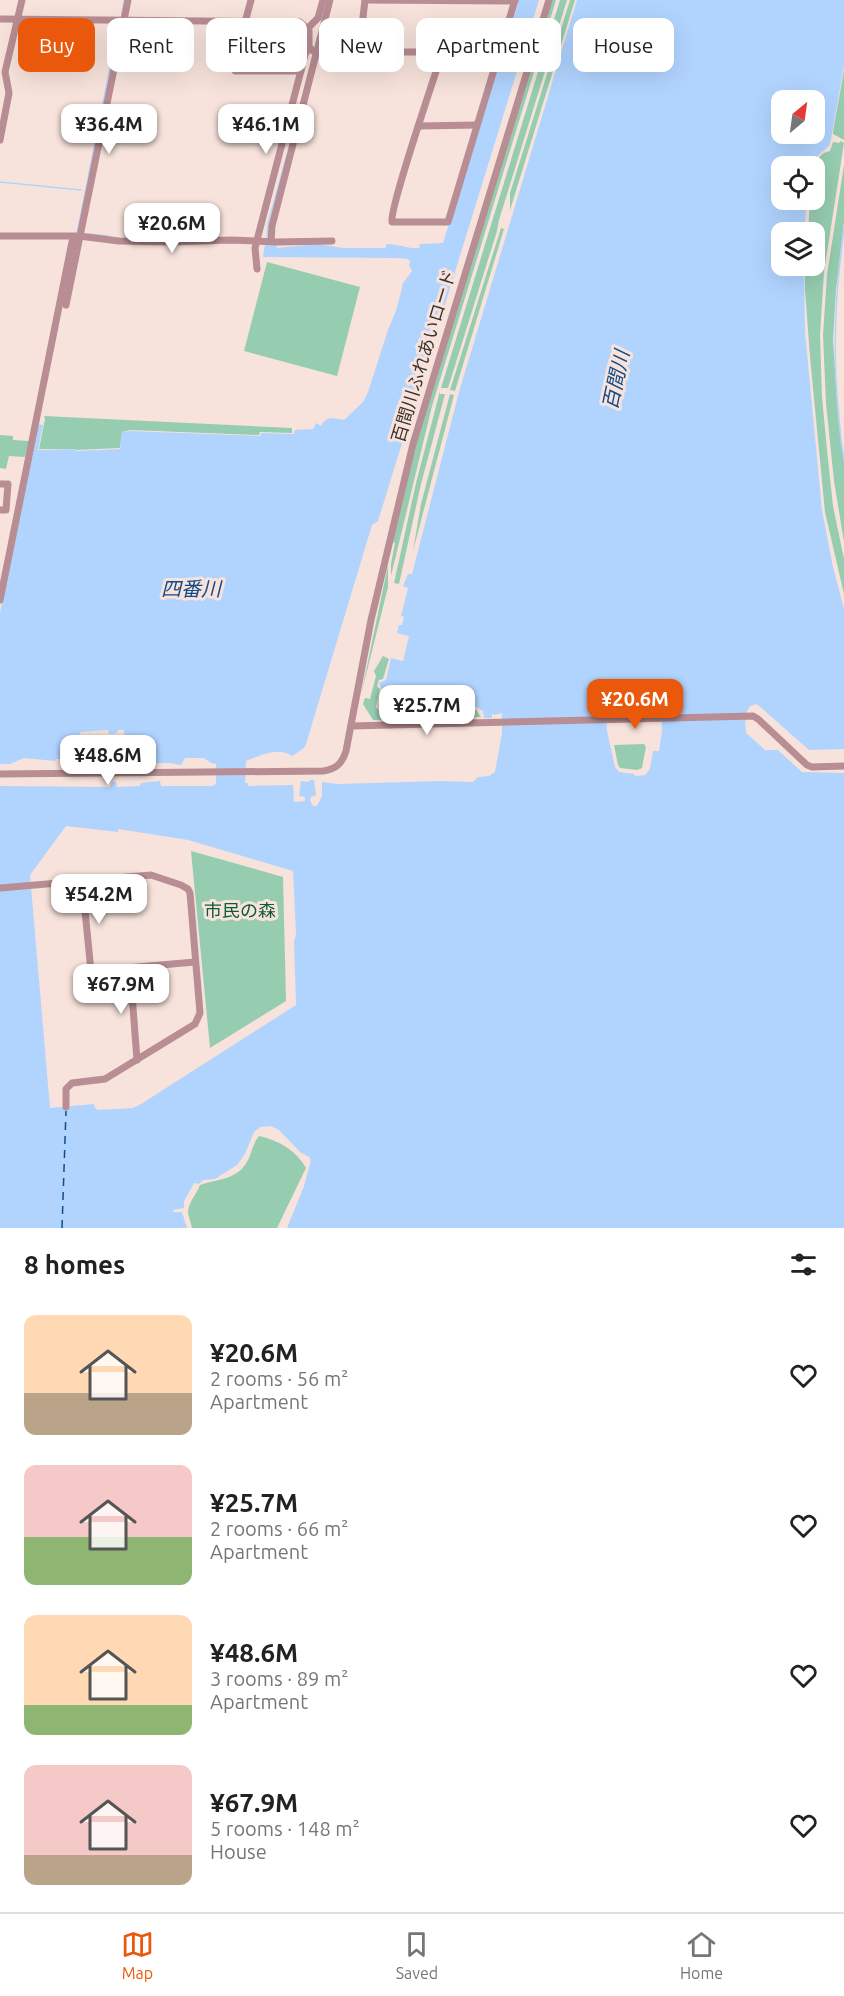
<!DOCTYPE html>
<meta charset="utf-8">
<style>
body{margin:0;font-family:Ubuntu,"Noto Sans JP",sans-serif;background:#f6f6f6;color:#222;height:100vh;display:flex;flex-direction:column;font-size:22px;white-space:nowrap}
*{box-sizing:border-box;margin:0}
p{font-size:20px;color:#767676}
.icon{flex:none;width:33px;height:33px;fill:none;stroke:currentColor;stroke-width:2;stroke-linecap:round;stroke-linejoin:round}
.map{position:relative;height:1228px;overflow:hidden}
.panel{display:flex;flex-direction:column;background:#fff;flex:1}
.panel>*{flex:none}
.guide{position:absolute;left:18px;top:18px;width:808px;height:54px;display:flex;gap:12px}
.needle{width:39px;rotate:29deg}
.tools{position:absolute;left:771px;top:90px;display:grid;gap:12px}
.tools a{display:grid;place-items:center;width:54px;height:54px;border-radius:12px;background:#fff;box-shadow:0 6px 24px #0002;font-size:30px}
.price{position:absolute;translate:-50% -51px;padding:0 14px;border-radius:12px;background:#fff;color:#222;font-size:20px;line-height:39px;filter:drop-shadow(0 2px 3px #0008)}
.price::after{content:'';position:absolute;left:50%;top:36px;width:18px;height:14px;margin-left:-9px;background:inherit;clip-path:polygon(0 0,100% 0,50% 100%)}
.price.on{background:#ea580c;color:#fff}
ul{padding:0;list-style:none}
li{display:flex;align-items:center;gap:18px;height:150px;padding:0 24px}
li span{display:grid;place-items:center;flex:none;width:168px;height:120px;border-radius:12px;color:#555}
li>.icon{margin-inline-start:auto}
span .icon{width:72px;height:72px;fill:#fffc;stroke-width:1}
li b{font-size:26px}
h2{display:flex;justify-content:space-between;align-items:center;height:72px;padding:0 24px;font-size:26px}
.tag{padding:0 21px;border-radius:12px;background:#fff;box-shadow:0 6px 24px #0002;font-size:21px;line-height:54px}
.tag.on{background:#ea580c;color:#fff}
.menu{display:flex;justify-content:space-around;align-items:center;height:84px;border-top:2px solid #e0e0e0;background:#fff;font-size:16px;color:#767676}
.menu a{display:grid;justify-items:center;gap:3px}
.menu .on{color:#ea580c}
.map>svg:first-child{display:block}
</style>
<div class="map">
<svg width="844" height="1228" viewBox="0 0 844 1228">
<rect width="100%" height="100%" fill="#f7e3db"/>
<g fill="#96cdb0">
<polygon points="551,0 556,0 432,406 391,576 391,564 395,543 393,542 421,421"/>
<polygon points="560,0 567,0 499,220 497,231 448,388 441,388"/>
<polygon points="570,0 575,0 510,210 510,193"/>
<polygon points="844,70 844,140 833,134 833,132"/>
<path d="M841 141 844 143 824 272 820 335 822 397 827 450 833 506 844 559V594L825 512 810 357 805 290V266H814V232H808L810 200H814C814 183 809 155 830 151L833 142 839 143Z"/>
<polygon points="844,165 844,222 836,290 833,340 838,416 844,462 844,542 834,481 826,403 823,335 827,275"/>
<polygon points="501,228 504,229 455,391 450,390"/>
<polygon points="267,262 360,287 337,376 244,351"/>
<polygon points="440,391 440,394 445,394 421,484 399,584 394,583 416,483"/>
<polygon points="450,394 454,395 413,551 421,504"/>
<polygon points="44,416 292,428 292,433 260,432 259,435 130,430 122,432 120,448 76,450 75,449 39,449 45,419"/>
<polygon points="0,435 13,436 13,440 29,441 25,457 9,456 6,469 0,468"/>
<polygon points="388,565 388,587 361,695"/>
<polygon points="383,656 389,659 383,679 379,680 377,686 380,689 376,707 380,712 384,714 476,710 481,717 373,720 363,704 365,698 370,699 376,676 374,671"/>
<polygon points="644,744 646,747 642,768 637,770 620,768 618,765 614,745"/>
<polygon points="191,851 283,877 286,1001 210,1048"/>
<path d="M259 1136C278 1140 296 1150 306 1168L277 1228H192C191 1223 189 1218 188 1213 188 1202 197 1194 200 1185 221 1178 239 1180 249 1158 252 1150 254 1142 259 1136Z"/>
</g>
<path fill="#b1d4ff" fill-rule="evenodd" d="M519 0H539L378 521 372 525 306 744 304 748 292 756C278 746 259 756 246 761L245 783H248V786L293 785 294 802 305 801V797L299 796 301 781 308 782 310 780H314L316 795 311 797 310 800 313 806H317L322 796V782L338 784 441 781 473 782 478 777 489 776 495 772 502 733V713L494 715 492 713V718H484L483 711 477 707 382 709 379 707 382 690 379 683 386 680 391 658 403 661 409 636 397 633 399 625H402L404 617 401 616 408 588 403 586 408 574H412L459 392 577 0H844V66L830 145 813 160 812 166H782V200H807L804 232H782V266H804L805 332 822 510 833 567 844 609V749L809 750 757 704 750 706 746 713 747 720 745 721 746 733 765 750H778L802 772 844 773V1228H287L304 1186 311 1160 309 1157 300 1152 279 1130 271 1126 260 1127 254 1132 245 1154 237 1165 215 1179 203 1180 199 1184 194 1183 184 1201V1208L173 1210V1212H182L187 1228H0V786L110 787 112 782H116L117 787 140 786 141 783 160 781 161 786H213L216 783V764L211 763 204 758H185L181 765 169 763 126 764 124 730H118L117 733 109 734 108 730 81 732 79 735V745H83V748L80 749 79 759H56L55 761 24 758 10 764H0V613L37 424 43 425 38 450 75 449 76 451 120 449 122 432 130 431 260 436 261 433 294 434 295 430 313 429 316 423 321 426C327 416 332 418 344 420L363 402 368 392 388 330 397 308 403 283 412 271 409 265 410 261 408 259 396 258 263 257 265 244 276 243 277 248 318 244 343 248H385L387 244C398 244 408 249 419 248L420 244 443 243ZM782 100H814V134H782ZM628 705H641L646 707 650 715H661L662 731 659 751H653L650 769 645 775 635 776 634 774 619 772 615 767 607 731 606 714 615 713 616 715H620L622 709ZM66 826 118 832V829L188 840 293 871 296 935 294 941 296 1005 141 1104 133 1108 98 1110 95 1108 94 1104 50 1108 30 875Z"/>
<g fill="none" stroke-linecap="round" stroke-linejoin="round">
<g stroke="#b1d4ff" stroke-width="1.5">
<polyline points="122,14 124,0"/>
<polyline points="0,182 81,190"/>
<path d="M844 229C835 292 832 354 839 417 840 430 841 445 844 458"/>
<polyline points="77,234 118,27"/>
<polyline points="89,234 108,236"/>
<polyline points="267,237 268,224 287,155"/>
<polyline points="124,238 185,238"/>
</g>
<polyline stroke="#114b89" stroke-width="1.5" stroke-dasharray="8 6" stroke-linecap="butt" points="62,1228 66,1111"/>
<g stroke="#b88d93" stroke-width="7">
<polyline points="251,0 233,67 235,71 301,71"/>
<polyline points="365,0 515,1"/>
<polyline points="0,19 300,22 309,30 309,47 313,51 317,52 533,52"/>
<polyline points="308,28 318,18 323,0"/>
<polyline points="359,52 365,0"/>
<path d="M442 53C435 76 389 209 392 222H448L515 0"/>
<polyline points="419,126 477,125"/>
<polyline points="0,140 9,93 5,72 22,0"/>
<polyline points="0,236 79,236 119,241 171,242 231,240 277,242 332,241"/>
<polyline points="271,241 272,226 330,0"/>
<polyline points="257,269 255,248 257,240 305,55 309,47"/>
<polyline points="66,305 128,0"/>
<polyline points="0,484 8,484 6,510 0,510"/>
<polyline points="0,600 73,237"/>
<polyline points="351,726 753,716 758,719 807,765 812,767 844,766"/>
<path d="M0 774 323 771C336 769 342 764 346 751L371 620 413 444 549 0"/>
<polyline points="82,881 91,971 195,962"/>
<polyline points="0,888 151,875 181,885 188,889 190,893 200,1013 195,1024 105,1079 72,1083 66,1089 66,1107"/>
<polyline points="130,968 137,1060"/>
</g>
</g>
<g text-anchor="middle" stroke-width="6" stroke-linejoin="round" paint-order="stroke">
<g font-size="18" fill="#3c3431" stroke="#f7e3db">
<text transform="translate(424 356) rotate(-73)" y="6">百間川ふれあいロード</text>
</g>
<g font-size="18" fill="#0a5b3c" stroke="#f7e3db">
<text x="240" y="917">市民の森</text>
</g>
<g font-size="20" font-style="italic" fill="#114b89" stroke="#f7e3db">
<text transform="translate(616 380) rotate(-78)" y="7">百間川</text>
<text x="191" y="596">四番川</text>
</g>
</g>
</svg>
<div class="tools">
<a><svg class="needle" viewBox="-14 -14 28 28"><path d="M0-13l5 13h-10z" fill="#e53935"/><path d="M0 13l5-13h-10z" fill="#767676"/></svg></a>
<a><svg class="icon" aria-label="locate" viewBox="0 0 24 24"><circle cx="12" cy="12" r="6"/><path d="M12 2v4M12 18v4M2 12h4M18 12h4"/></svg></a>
<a><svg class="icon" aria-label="layers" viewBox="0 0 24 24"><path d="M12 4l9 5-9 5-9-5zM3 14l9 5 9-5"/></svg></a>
</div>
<b class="price" style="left:109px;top:155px">¥36.4M</b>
<b class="price" style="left:266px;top:155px">¥46.1M</b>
<b class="price" style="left:172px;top:254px">¥20.6M</b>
<b class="price on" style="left:635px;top:730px">¥20.6M</b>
<b class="price" style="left:427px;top:736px">¥25.7M</b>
<b class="price" style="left:108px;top:786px">¥48.6M</b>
<b class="price" style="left:99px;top:925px">¥54.2M</b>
<b class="price" style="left:121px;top:1015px">¥67.9M</b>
<div class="guide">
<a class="tag on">Buy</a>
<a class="tag">Rent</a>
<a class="tag">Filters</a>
<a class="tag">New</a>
<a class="tag">Apartment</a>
<a class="tag">House</a>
</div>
</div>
<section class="panel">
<h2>8 homes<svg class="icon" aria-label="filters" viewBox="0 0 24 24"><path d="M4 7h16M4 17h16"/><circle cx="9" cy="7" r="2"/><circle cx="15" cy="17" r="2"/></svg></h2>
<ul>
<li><span style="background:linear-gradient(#ffd9b3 65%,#b9a48a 0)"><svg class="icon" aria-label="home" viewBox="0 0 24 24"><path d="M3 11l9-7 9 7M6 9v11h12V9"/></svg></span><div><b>¥20.6M</b><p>2 rooms · 56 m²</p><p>Apartment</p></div><svg class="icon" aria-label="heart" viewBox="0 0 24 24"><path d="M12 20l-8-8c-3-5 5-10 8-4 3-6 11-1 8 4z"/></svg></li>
<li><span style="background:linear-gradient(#f6c9c9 60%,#8fb573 0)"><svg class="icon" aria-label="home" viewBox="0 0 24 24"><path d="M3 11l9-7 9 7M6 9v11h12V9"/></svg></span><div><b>¥25.7M</b><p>2 rooms · 66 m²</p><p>Apartment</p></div><svg class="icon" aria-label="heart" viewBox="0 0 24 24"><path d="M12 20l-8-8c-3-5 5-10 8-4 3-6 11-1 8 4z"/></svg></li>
<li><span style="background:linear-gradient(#ffd9b3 75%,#8fb573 0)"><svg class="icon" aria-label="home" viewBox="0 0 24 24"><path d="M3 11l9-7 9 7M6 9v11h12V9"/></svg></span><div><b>¥48.6M</b><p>3 rooms · 89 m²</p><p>Apartment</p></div><svg class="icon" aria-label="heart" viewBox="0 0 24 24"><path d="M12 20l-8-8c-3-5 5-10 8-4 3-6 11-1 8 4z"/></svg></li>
<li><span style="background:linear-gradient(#f6c9c9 75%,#b9a48a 0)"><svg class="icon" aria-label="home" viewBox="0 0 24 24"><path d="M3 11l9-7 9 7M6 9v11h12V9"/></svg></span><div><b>¥67.9M</b><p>5 rooms · 148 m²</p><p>House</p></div><svg class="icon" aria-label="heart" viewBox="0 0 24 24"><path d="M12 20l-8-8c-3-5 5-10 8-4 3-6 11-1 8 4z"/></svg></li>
</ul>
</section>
<nav class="menu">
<a class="on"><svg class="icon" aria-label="map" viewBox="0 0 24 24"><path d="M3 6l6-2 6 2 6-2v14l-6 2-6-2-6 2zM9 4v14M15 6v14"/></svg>Map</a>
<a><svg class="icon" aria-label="saved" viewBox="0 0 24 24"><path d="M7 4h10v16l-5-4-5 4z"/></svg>Saved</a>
<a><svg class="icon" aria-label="home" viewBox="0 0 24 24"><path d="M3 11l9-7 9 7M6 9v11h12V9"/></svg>Home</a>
</nav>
